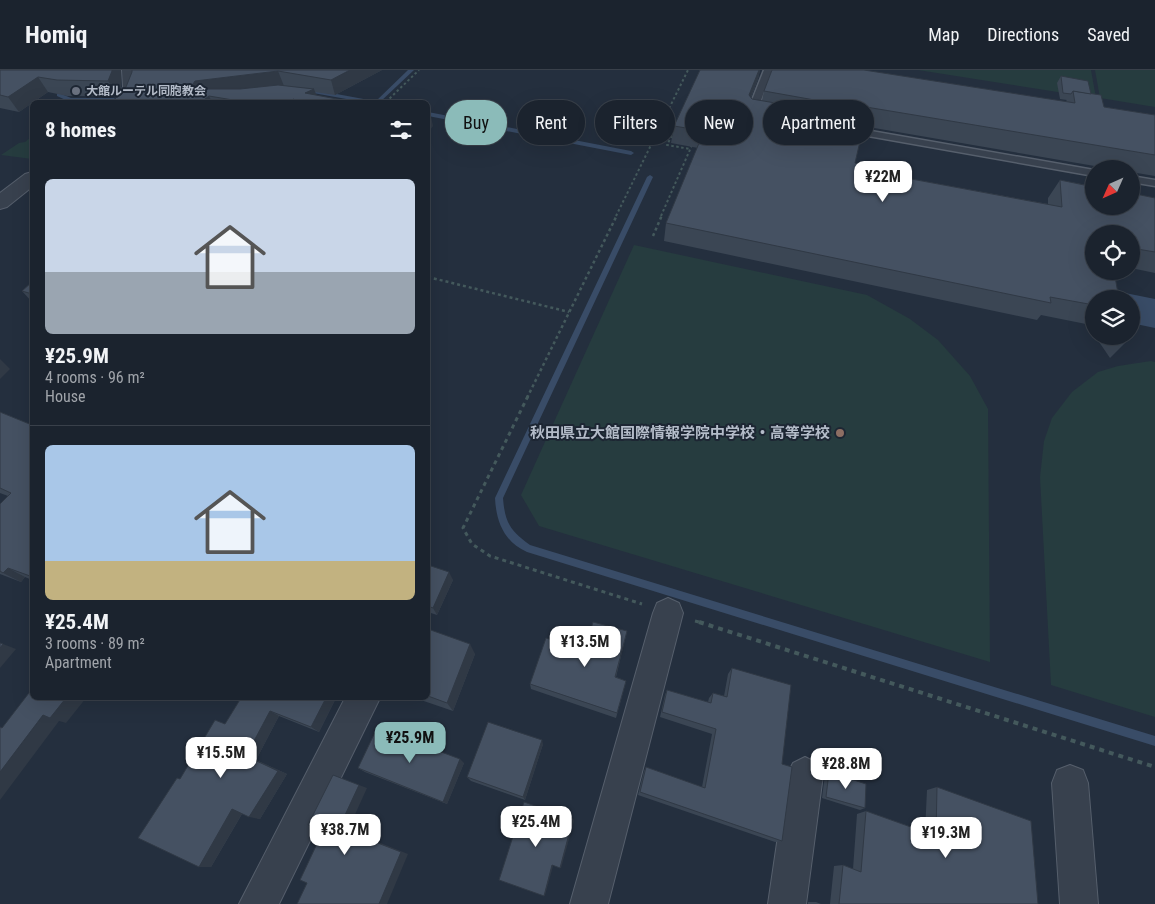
<!DOCTYPE html>
<meta charset="utf-8">
<style>
body{margin:0;font-family:"Roboto Condensed","Noto Sans JP",sans-serif;background:#282f3a;color:#f1f3f6;height:100vh;display:flex;flex-direction:column;font-size:19px;white-space:nowrap}
*{box-sizing:border-box;margin:0}
p{font-size:16px;color:#a0a4aa}
.icon{flex:none;width:28px;height:28px;fill:none;stroke:currentColor;stroke-width:2;stroke-linecap:round;stroke-linejoin:round}
.map{position:relative;flex:1;overflow:hidden}
.details{position:absolute;left:30px;top:30px;width:400px;height:600px;display:flex;flex-direction:column;background:#1b232e;border-radius:8px;box-shadow:0 5px 20px #0002,0 0 0 1px #39404a}
.details>*{flex:none}
.banner{position:absolute;left:445px;top:30px;width:475px;height:45px;display:flex;gap:10px}
.needle{width:32px;rotate:225deg}
.tools{position:absolute;left:1085px;top:90px;display:grid;gap:10px}
.tools a{display:grid;place-items:center;width:55px;height:55px;border-radius:50%;background:#1b232e;box-shadow:0 5px 20px #0002,0 0 0 1px #39404a;font-size:25px}
.price{position:absolute;translate:-50% -42px;padding:0 11px;border-radius:10px;background:#fff;color:#222;font-size:16px;line-height:32px;filter:drop-shadow(0 1px 2px #0008)}
.price::after{content:'';position:absolute;left:50%;top:30px;width:15px;height:11px;margin-left:-8px;background:inherit;clip-path:polygon(0 0,100% 0,50% 100%)}
.price.on{background:#8bbbb9;color:#111}
ul{padding:0;list-style:none}
li{display:grid;align-content:center;gap:10px;height:265px;padding:0 15px}
li+li{border-top:1px solid #39404a}
li span{display:grid;place-items:center;height:155px;border-radius:8px;color:#555}
li>.icon{margin-inline-start:auto}
span .icon{width:90px;height:90px;fill:#fffc;stroke-width:1}
li b{font-size:21px}
h2{display:flex;justify-content:space-between;align-items:center;height:60px;padding:0 15px;font-size:21px}
.pill{padding:0 18px;border-radius:22px;background:#1b232e;box-shadow:0 5px 20px #0002,0 0 0 1px #39404a;font-size:18px;line-height:45px}
.pill.on{background:#8bbbb9;color:#111}
header{display:flex;align-items:center;gap:30px;box-sizing:border-box;height:70px;padding:0 25px;background:#1b232e;border-bottom:1px solid #39404a}
header strong{font-size:24px}
nav{display:flex;gap:28px;margin-inline-start:auto;font-size:18px}
.map>svg:first-child{display:block}
</style>
<header>
<strong>Homiq</strong>
<nav><a>Map</a><a>Directions</a><a>Saved</a></nav>
</header>
<div class="map">
<svg width="1155" height="834" viewBox="0 0 1155 834">
<rect width="100%" height="100%" fill="#242f3e"/>
<g fill="#263c3f">
<polygon points="918,0 1091,0 1096,28"/>
<polygon points="1095,0 1155,0 1155,37 1100,28"/>
<polygon points="32,66 32,89 1,85 19,73 25,72"/>
<polygon points="634,175 867,225 910,249 938,270 970,306 988,339 990,592 539,456 521,425"/>
<polygon points="1151,291 1155,292 1155,647 1051,615 1040,407 1044,371 1052,348 1072,322 1098,302 1118,296"/>
</g>
<polygon fill="#394c67" points="1115,221 1155,229 1155,258 1131,253 1131,229 1116,229"/>
<g fill="none" stroke-linecap="round" stroke-linejoin="round">
<g fill="#394c67" fill-rule="evenodd">
<polygon points="408,0 414,0 380,32 375,32"/>
<polygon points="304,18 369,30 372,32 363,32 302,21 302,19"/>
<polygon points="59,23 71,28 114,28 117,30 114,32 70,32 57,26 57,24"/>
<polygon points="428,42 631,81 634,83 631,85 428,46"/>
<path d="M650 105 653 107 503 428C505 453 510 460 530 475L1155 666V676L527 482C504 472 496 451 495 428L647 107Z"/>
</g>
<defs>
<g id="service">
<polygon points="764,0 772,0 757,41 762,44 757,47 749,45 747,43"/>
<polygon points="837,55 1094,100 1094,106 834,60 834,56"/>
<polygon points="1131,106 1155,110 1155,116 1131,112"/>
</g>
<g id="minor">
<polygon points="122,0 138,0 139,17 133,32 116,32 123,17"/>
<polygon points="32,102 32,117 7,137 0,139 0,123 25,104"/>
<polygon points="668,528 679,533 683,543 608,834 570,834 653,543 657,533"/>
<polygon points="345,628 380,628 279,834 239,834"/>
<polygon points="805,687 817,693 823,705 806,834 768,834 787,705 793,693"/>
<polygon points="1070,695 1083,700 1088,713 1098,834 1060,834 1052,713 1057,700"/>
</g>
</defs>
<use href="#service" stroke="#565f6c" stroke-width="3"/>
<use href="#minor" stroke="#565f6c" stroke-width="2"/>
<g stroke="#44595c" stroke-width="2" stroke-dasharray="2.5 2.5" stroke-linecap="butt">
<polyline points="386,32 419,0"/>
<polyline points="674,61 667,75 690,79"/>
<polyline points="616,146 688,0"/>
<polyline points="661,146 692,75"/>
</g>
<g stroke="#44595c" stroke-width="2.5" stroke-dasharray="3 3" stroke-linecap="butt">
<polyline points="653,166 662,145"/>
<polyline points="428,207 569,242"/>
<polyline points="527,328 617,145"/>
</g>
<g stroke="#44595c" stroke-width="3" stroke-dasharray="4 4" stroke-linecap="butt">
<polyline points="528,326 463,458 472,474 490,486 642,534"/>
<polyline points="695,551 703,553"/>
</g>
<polyline stroke="#44595c" stroke-width="4" stroke-dasharray="5 5" stroke-linecap="butt" points="699,552 1155,697"/>
<use href="#service" fill="#38414e" fill-rule="evenodd"/>
<use href="#minor" fill="#38414e" fill-rule="evenodd"/>
</g>
<g fill="#3b4654">
<polygon points="0,0 121,0 121,17 117,26 67,26 48,22 19,42 0,38"/>
<polygon points="132,0 382,0 335,25 315,22 317,26 353,32 113,32 126,17 132,2"/>
<polygon points="700,0 760,0 758,9 751,28 752,29 762,31 764,21 1066,31 1067,30 1060,29 1057,13 1061,6 1091,24 1104,37 1155,45 1155,106 1131,102 1131,99 1112,99 851,54 855,93 906,108 1048,134 1048,128 1060,110 1155,128 1155,203 1131,198 1131,164 1094,164 1094,264 1086,254 1041,245 1037,250 664,171 666,153 698,78 671,73 674,56"/>
<polygon points="32,212 32,232 22,221"/>
<polygon points="1095,266 1126,266 1127,271 1110,288"/>
<polygon points="0,342 32,355 32,510 25,507 21,512 0,504 0,434 8,426 0,423"/>
<polygon points="428,495 453,510 437,545 428,542"/>
<polygon points="428,559 475,584 453,641 415,628 428,628"/>
<polygon points="627,561 616,607 626,611 616,648 531,619 530,614 585,580"/>
<polygon points="732,598 782,694 782,771 775,772 638,725 644,701 646,697 702,717 712,664 660,647 665,625 667,620 708,632 709,628 713,623 724,626 728,604"/>
<polygon points="241,628 336,628 319,662 279,646 256,690 287,704 260,749 242,744 211,797 180,709 225,654"/>
<polygon points="543,674 525,730 471,711 467,707"/>
<polygon points="464,693 447,734 365,702 358,698"/>
<polygon points="829,702 865,738 860,740 822,728 825,704"/>
<polygon points="937,717 1038,834 830,834 834,796 843,795 853,799 857,744 866,741 925,762 927,720"/>
<polygon points="808,832 816,832 821,834 808,834"/>
</g>
<g fill="#303945">
<polygon points="112,0 121,0 121,17 117,26 108,11"/>
<polygon points="350,0 382,0 335,25 331,10"/>
<polygon points="759,0 760,0 758,9 745,42 749,25"/>
<polygon points="278,1 284,16 203,26 191,17 195,11"/>
<polygon points="38,7 48,22 19,42 8,27"/>
<polygon points="314,19 319,32 305,23"/>
<polygon points="209,26 212,32 201,32"/>
<polygon points="430,41 433,56 428,63 428,44"/>
<polygon points="0,289 10,299 0,309"/>
<polygon points="8,498 25,507 21,512 3,503"/>
<polygon points="449,502 453,510 437,545 433,538"/>
<polygon points="3,574 16,579 0,598 0,578"/>
<polygon points="470,574 475,584 453,641 447,633"/>
<polygon points="66,628 86,628 66,653 59,651 0,730 0,702 43,645"/>
<polygon points="326,628 336,628 319,662 311,657"/>
<polygon points="270,641 279,646 256,690 287,704 260,749 249,747 246,686"/>
<polygon points="542,670 543,674 525,730 523,727"/>
<polygon points="460,689 464,693 447,734 443,732"/>
<polygon points="359,715 367,718 348,760 408,784 387,834 379,834 339,758"/>
<polygon points="232,739 243,742 211,797 199,797"/>
<polygon points="573,749 574,751 561,798 560,798"/>
<polygon points="552,795 553,796 545,825 544,826"/>
</g>
<g fill="#455162" stroke="#303945">
<polygon points="0,0 112,0 112,1 108,11 57,10 38,7 8,27 0,25"/>
<polygon points="132,0 350,0 331,10 278,1 195,11 191,17 193,19 240,19 278,15 314,19 305,23 353,32 290,32 294,29 288,32 245,32 209,26 201,32 113,32 122,19 126,17 132,2"/>
<polygon points="700,0 759,0 749,25 752,29 845,45 861,67 855,93 906,102 906,108 1062,137 1060,110 1094,117 1094,136 1131,136 1131,123 1155,128 1155,182 1131,178 1131,164 1094,164 1094,201 1114,201 1119,229 1094,229 1094,235 1050,227 1051,233 666,153 704,61 674,56"/>
<polygon points="772,0 864,0 1075,33 1073,21 1101,25 1104,37 1155,45 1155,85 836,32 837,34 764,21"/>
<polygon points="1061,6 1088,11 1091,24 1073,21 1071,24 1063,23"/>
<polygon points="32,212 32,224 22,221"/>
<polygon points="0,342 32,355 32,503 30,506 8,498 3,503 0,501 0,434 11,423 0,418"/>
<polygon points="428,495 449,502 433,538 428,536"/>
<polygon points="593,552 627,561 615,607 626,611 617,643 530,614 546,568 585,580"/>
<polygon points="428,559 470,574 447,633 428,626"/>
<polygon points="0,573 3,574 0,578"/>
<polygon points="732,598 791,615 782,694 792,697 782,771 640,722 646,697 705,718 716,659 662,642 667,620 711,633 713,623 727,627"/>
<polygon points="32,619 32,628 66,628 50,648 43,645 0,702 0,657 2,658"/>
<polygon points="241,628 326,628 311,657 270,641 246,686 278,701 249,747 232,739 199,797 138,768 177,708 180,709 215,650 225,654"/>
<polygon points="488,652 542,670 523,727 467,707"/>
<polygon points="377,658 460,689 443,732 358,698"/>
<polygon points="829,702 866,714 865,738 826,727"/>
<polygon points="333,705 359,715 339,758 401,782 379,834 297,834 307,813 300,810 323,761 308,755"/>
<polygon points="937,717 1031,751 1038,834 839,834 843,795 861,802 866,741 936,766"/>
<polygon points="524,732 573,749 560,798 552,795 544,826 499,810"/>
</g>
<circle fill="#6b7280" stroke="#1d2633" stroke-width="2" cx="76" cy="21" r="5"/>
<circle fill="#8d6e63" stroke="#1d2633" stroke-width="2" cx="840" cy="363" r="5"/>
<g text-anchor="middle" stroke-width="4" stroke-linejoin="round" paint-order="stroke">
<g font-size="12" font-weight="bold" fill="#b4bcc9" stroke="#1d2633" text-anchor="start">
<text x="86" y="25">大館ルーテル同胞教会</text>
</g>
<g font-size="15" font-weight="bold" fill="#b4bcc9" stroke="#1d2633" text-anchor="end">
<text x="830" y="368">秋田県立大館国際情報学院中学校・高等学校</text>
</g>
</g>
</svg>
<div class="tools">
<a><svg class="needle" viewBox="-14 -14 28 28"><path d="M0-13l5 13h-10z" fill="#e53935"/><path d="M0 13l5-13h-10z" fill="#a0a4aa"/></svg></a>
<a><svg class="icon" aria-label="locate" viewBox="0 0 24 24"><circle cx="12" cy="12" r="6"/><path d="M12 2v4M12 18v4M2 12h4M18 12h4"/></svg></a>
<a><svg class="icon" aria-label="layers" viewBox="0 0 24 24"><path d="M12 4l9 5-9 5-9-5zM3 14l9 5 9-5"/></svg></a>
</div>
<b class="price" style="left:883px;top:133px">¥22M</b>
<b class="price" style="left:585px;top:598px">¥13.5M</b>
<b class="price on" style="left:410px;top:694px">¥25.9M</b>
<b class="price" style="left:221px;top:709px">¥15.5M</b>
<b class="price" style="left:846px;top:720px">¥28.8M</b>
<b class="price" style="left:536px;top:778px">¥25.4M</b>
<b class="price" style="left:345px;top:786px">¥38.7M</b>
<b class="price" style="left:946px;top:789px">¥19.3M</b>
<div class="banner">
<a class="pill on">Buy</a>
<a class="pill">Rent</a>
<a class="pill">Filters</a>
<a class="pill">New</a>
<a class="pill">Apartment</a>
</div>
<section class="details">
<h2>8 homes<svg class="icon" aria-label="filters" viewBox="0 0 24 24"><path d="M4 7h16M4 17h16"/><circle cx="9" cy="7" r="2"/><circle cx="15" cy="17" r="2"/></svg></h2>
<ul>
<li><span style="background:linear-gradient(#c9d6e8 60%,#9aa5b1 0)"><svg class="icon" aria-label="home" viewBox="0 0 24 24"><path d="M3 11l9-7 9 7M6 9v11h12V9"/></svg></span><div><b>¥25.9M</b><p>4 rooms · 96 m²</p><p>House</p></div></li>
<li><span style="background:linear-gradient(#a9c7e8 75%,#c2b280 0)"><svg class="icon" aria-label="home" viewBox="0 0 24 24"><path d="M3 11l9-7 9 7M6 9v11h12V9"/></svg></span><div><b>¥25.4M</b><p>3 rooms · 89 m²</p><p>Apartment</p></div></li>
</ul>
</section>
</div>
